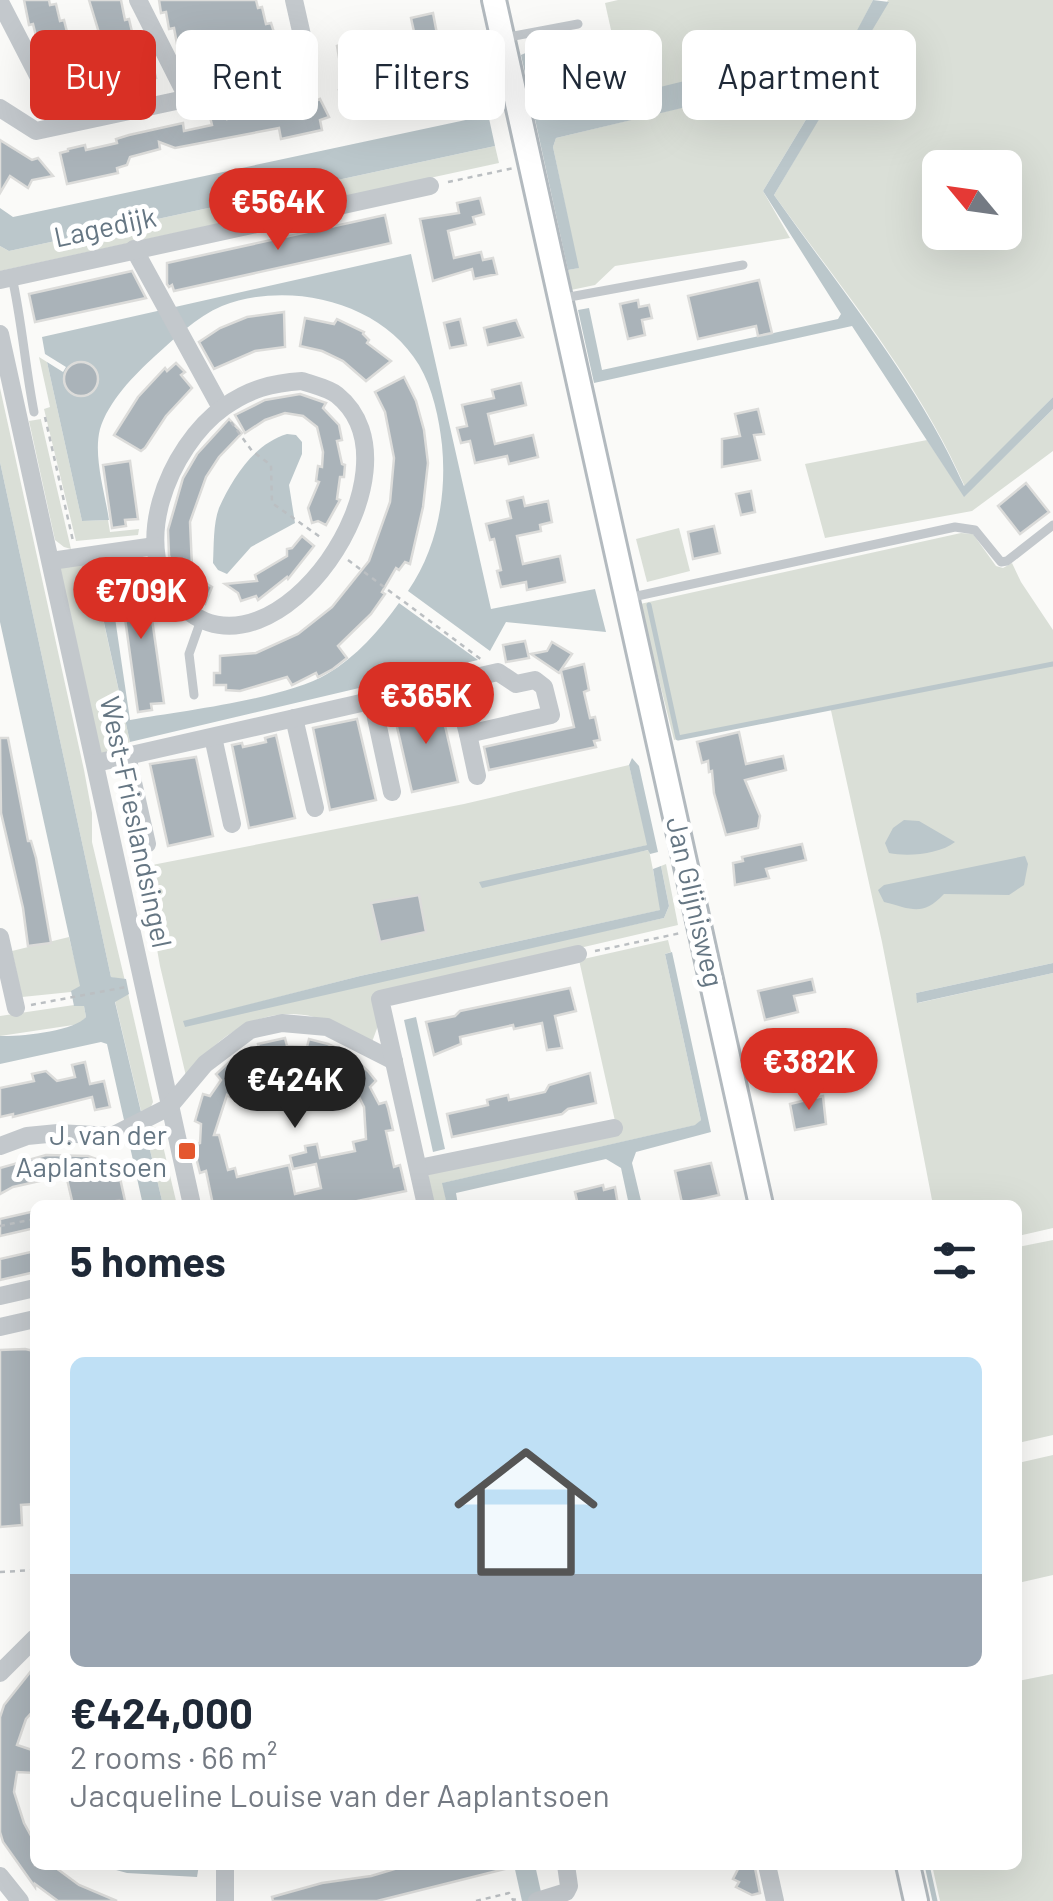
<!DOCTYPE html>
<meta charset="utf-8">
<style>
body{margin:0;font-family:Barlow,sans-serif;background:#f2f2f3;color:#1f2937;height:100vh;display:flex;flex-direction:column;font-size:38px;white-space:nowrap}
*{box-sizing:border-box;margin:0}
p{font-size:32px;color:#747a83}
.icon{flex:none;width:55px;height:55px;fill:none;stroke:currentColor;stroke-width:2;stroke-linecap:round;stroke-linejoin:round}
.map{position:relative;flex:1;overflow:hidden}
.details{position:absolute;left:30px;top:1200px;width:992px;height:670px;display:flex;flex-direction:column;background:#fff;border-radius:15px;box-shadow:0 10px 40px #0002}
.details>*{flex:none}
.hud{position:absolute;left:30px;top:30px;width:995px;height:90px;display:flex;gap:20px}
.needle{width:65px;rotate:299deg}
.tools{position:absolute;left:922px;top:150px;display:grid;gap:20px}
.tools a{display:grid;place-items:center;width:100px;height:100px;border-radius:15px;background:#fff;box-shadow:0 10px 40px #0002;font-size:50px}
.price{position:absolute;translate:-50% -85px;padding:0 22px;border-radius:35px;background:#d93025;color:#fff;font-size:32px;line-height:65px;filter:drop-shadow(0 2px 5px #0008)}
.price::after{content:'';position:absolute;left:50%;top:60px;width:30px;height:22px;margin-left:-15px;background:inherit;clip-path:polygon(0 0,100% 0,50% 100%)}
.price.on{background:#222;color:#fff}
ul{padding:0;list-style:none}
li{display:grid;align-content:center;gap:20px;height:530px;padding:0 40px}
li+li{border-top:2px solid #e0e1e3}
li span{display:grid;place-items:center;height:310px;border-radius:15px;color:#555}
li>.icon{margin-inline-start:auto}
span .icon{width:180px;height:180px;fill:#fffc;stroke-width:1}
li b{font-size:42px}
h2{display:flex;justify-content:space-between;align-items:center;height:120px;padding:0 40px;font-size:42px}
.chip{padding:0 35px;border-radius:15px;background:#fff;box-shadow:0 10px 40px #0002;font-size:35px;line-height:90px}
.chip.on{background:#d93025;color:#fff}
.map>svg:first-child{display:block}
</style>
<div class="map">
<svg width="1053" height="1901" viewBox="0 0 1053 1901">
<rect width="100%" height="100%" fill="#fafaf8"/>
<g fill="#dadfd7" fill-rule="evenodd">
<polygon points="618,0 873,0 853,40 626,97 605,3"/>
<path d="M888 0H1053V397L965 487C919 381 841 288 774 195ZM940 168H1005V232H940Z"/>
<polygon points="829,72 834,82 819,98 763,191 790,238 615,266 595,285 571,290 568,270 578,268 553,147 556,138"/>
<polygon points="495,146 499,163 0,271 0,246 9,251"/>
<polygon points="39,357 47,362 82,521 108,520 110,532 139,529 138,535 76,541 44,409 50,407"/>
<polygon points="0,388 84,770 92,813 92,842 125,981 111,977 0,462"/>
<polygon points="1053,409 1053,451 972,511 825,538 805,464 927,440 964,496"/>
<polygon points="41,419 41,420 71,549 64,547 55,540 29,421"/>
<polygon points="679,528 690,571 647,582 636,539"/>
<polygon points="961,533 973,534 996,566 1003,568 1012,563 1021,582 1053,630 1053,963 916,993 918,1003 1053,973 1053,1228 1018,1236 1018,1205 933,1205 882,942 830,706 674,740 640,604"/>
<polygon points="134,556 143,560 145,572 95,582 130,742 101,754 60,568"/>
<path d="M629 765 648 845 528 871 649 850 661 910 360 976 183 1022 664 918 669 906 661 866 666 864 678 925 374 996 379 1023 372 1042C353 1034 333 1022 314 1017 260 1004 217 1037 186 1076L160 966 143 871 152 865 464 804Z"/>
<polygon points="69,937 81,986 71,992 22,997 12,951"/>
<polygon points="668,940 671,952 665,954 701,1120 696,1125 443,1183 447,1205 433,1205 428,1173 617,1130 579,960"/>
<polygon points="128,993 153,1102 150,1109 141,1111 115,1001"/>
<polygon points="74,1005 84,1006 86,1017 80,1024 0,1036 0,1016"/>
<polygon points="152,1126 159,1129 177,1205 163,1205 145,1129"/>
<polygon points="1053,1240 1053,1435 1018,1443 1018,1247"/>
<polygon points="1053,1455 1053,1575 1018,1583 1018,1509 1021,1507 1018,1463"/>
<polygon points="1053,1674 1053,1901 940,1901 932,1865 1018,1865 1018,1681"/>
</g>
<g fill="#bbc7cb">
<path d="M873 0 889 2 774 195C840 289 917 380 964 486L1053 397V409L964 497 852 326 594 383 578 310 589 308 602 370 838 319 841 314 763 191 819 98 833 82 829 73 556 138 553 147 579 268 568 270 521 55 530 51 546 115 852 40Z"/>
<polygon points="482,86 495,146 9,251 0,246 0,208 13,217 475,118 479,112 474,87"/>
<path d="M411 254 491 609 595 589 606 632 506 622 490 651 408 591C437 549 447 496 442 445 439 418 433 389 419 365 381 301 288 280 222 306 196 317 175 338 155 356 134 375 108 402 100 429 93 456 105 493 109 520L82 521 47 362 63 372 66 367 45 354 42 337Z"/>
<path d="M287 434 296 435 302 442V454L289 485 295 523 251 547 227 574 218 570 213 563C214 546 213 524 219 508 233 477 254 444 287 434Z"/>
<path d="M0 462 111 977 126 979 129 994 115 1002 163 1205H143L107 1044 101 1042 0 1064V1036C19 1037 75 1031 86 1017L84 1006H74L71 991 80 986 0 622Z"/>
<path d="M109 577 130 720C182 711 285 699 327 674 356 657 380 630 399 603L478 660 130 742 95 581Z"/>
<polygon points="632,758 639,766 658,852 650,854 648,850 482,888 479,882 647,845 629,765"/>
<path d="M904 820 919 821 955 842C940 854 908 857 889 853L885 843 893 828Z"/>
<path d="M1025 856 1028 864 1024 885 1009 895 944 894C922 917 912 909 884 902L878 890 884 885Z"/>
<polygon points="661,866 669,906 664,918 185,1027 183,1021 360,976 660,910 653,869"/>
<polygon points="672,952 711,1132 636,1152 632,1163 642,1205 629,1205 621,1168 606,1159 456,1193 458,1205 447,1205 442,1183 695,1125 701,1120 665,954"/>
<polygon points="1053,963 1053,973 917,1003 916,993"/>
<polygon points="416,1017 445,1149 433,1152 404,1020"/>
<polygon points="98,1865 199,1865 197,1877 127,1873"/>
<polygon points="514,1865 535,1865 543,1901 522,1901"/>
</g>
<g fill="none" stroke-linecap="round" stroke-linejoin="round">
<g stroke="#bbc7cb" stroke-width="5">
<polyline points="649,605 678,738 1053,664"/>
<polyline points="927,1865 935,1901"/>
</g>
</g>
<g fill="#aab3b9" stroke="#dcdcda" stroke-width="2.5" fill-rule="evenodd">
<polygon points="24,0 49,0 50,5 56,4 60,21 64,20 68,36 72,35 76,52 103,46 89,0 121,0 125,20 129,19 133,36 137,35 141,51 145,50 149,67 153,66 156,78 67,97 65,87 61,88 57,71 53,72 49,55 45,56 41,40 37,40 33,24 29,25"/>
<polygon points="159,0 256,0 258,8 262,7 266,24 271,23 280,51 252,52 250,42 243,44 242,40 218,44 222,63 192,70 189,59 185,60 182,44 177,44 174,28 169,29 166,12 161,13"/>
<polygon points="433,13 437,34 452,40 448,47 449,53 435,56 440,78 454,76 462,86 458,96 434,101 432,92 427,93 424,78 399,84 396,69 421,64 411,18"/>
<polygon points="364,32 367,44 361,45 364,58 358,59 357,82 376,84 374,103 360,115 339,90 343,87 345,62 340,63 337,46 348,43 346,36"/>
<polygon points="628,50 632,66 600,72 596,81 587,75 579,77 575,59"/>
<polygon points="266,99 275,103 276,109 300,103 301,108 320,99 329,117 320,120 322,130 281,139 279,128 175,148 159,142 160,149 130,157 127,165 117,168 118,173 67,184 60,153 68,151 68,149 85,145 86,150 117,143 116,139 129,135 183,123 184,131 212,125 210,117 225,114 227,119 256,112"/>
<polygon points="0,140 32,160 38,158 53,176 32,180 28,188 10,176 0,193"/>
<polygon points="480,198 484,214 473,217 475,224 448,231 454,258 481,252 483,260 493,258 497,274 474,279 472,269 433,281 420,219 459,213 457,203"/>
<polygon points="385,215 391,243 174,291 172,285 169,287 167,284 167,263"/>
<polygon points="132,271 146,298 35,322 29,294"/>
<polygon points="759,280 772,333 758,336 756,326 698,339 688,296"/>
<polygon points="638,300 639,307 649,305 652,318 642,320 645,335 628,339 620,304"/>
<polygon points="284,312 285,347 255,351 214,369 199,342 220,328 247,317"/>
<polygon points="305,318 334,324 337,319 364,332 363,334 369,340 367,343 391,361 366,381 343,361 322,351 300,346"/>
<polygon points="460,319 466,345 450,348 444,323"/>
<polygon points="516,320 523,337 488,345 484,328"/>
<circle cx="81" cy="379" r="17"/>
<polygon points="176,363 185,372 181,375 192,388 166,416 145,448 141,451 114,435 138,397 165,368 167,371"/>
<polygon points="404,377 416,401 424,430 428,463 423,507 410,564 405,562 399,570 396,568 382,592 385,594 371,614 338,646 347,658 333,669 318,677 316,673 292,685 287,677 240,691 226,690 226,685 214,685 214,673 220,673 220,656 256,653 298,634 332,607 369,561 390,502 394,458 385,412 375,392"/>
<polygon points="521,383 526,405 488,414 495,444 533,435 538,457 509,464 507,456 475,463 470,441 461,443 457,428 467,426 462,405 494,398 492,390"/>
<polygon points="300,394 326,403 323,408 339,425 342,440 337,441 342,464 345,465 344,477 340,477 337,499 340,500 326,525 318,521 312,523 308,508 319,482 316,481 318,466 322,467 323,452 317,427 303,416 285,413 265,420 245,433 235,415 265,400"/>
<polygon points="758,409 764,434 754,435 760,460 722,467 722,439 740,436 735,414"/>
<polygon points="229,419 242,433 219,457 206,477 190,522 192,566 202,581 212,587 205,604 190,596 176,578 169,555 168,530 183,478 197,454"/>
<polygon points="130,461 138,519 125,520 126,526 112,528 103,465"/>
<polygon points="1026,483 1049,512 1020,534 998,506"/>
<polygon points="751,491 755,512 741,515 736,494"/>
<polygon points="523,497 525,506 548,501 552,522 540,525 541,531 517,536 523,564 560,556 565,582 527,590 526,582 501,587 497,571 501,570 494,539 490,540 486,524 511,518 507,501"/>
<polygon points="714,526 720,553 693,559 688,532"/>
<polygon points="302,536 314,546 288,579 287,577 258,600 256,596 241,601 238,593 225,584 257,581 255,575 287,556 287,549 292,548"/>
<polygon points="133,573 133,578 146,577 164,703 151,704 152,710 138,712 119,575"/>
<polygon points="525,641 529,658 506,662 503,645"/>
<polygon points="552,642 572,654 561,670 584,664 589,690 584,692 590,718 595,717 600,740 594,741 596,747 489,770 484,747 574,727 561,671 559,673 531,654 547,651"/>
<polygon points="428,704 440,704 458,782 412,792 394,714"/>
<polygon points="357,719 376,800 330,810 313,728"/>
<polygon points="739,732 746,764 783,756 786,770 745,780 760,816 758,828 726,835 714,793 712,771 709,772 708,761 702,763 697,742"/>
<polygon points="276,735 295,818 249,828 232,745 242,743 243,747 266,742 265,738"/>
<polygon points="0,738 8,738 28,841 31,841 36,858 51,943 28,946 23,908 1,813"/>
<polygon points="196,757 213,836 168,846 150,764"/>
<polygon points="802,844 806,860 766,869 769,878 735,885 733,863 743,861 742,857"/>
<polygon points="419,895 426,932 380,942 371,903"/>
<polygon points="812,979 815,992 794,996 798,1012 765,1020 758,991"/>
<polygon points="570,988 576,1011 555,1016 562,1048 547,1050 542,1023 514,1029 513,1025 460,1037 461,1044 434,1055 426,1022 455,1016 460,1011"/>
<path d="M285 1038 287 1046 307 1047 309 1039 328 1044 345 1052 332 1054 351 1066 356 1060 368 1071 376 1081 370 1087 379 1104 386 1102 388 1108 393 1130 386 1131 394 1167 400 1165 406 1191 338 1205H213L206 1171 200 1173 193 1145 200 1143 201 1124 195 1121 203 1094 210 1096 221 1080 216 1074 237 1055 242 1061 260 1052 258 1044ZM332 1054 336 1074 359 1097 364 1107 366 1139 353 1142 355 1151 320 1158 317 1144 305 1146 306 1152 290 1156 293 1169 316 1164 321 1188 295 1194 289 1165 237 1177 235 1168 228 1170 219 1135H214L227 1095 243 1105 253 1090 265 1084 256 1068 296 1059 317 1065 315 1057Z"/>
<polygon points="811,1040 814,1064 782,1069 778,1049"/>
<polygon points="85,1062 90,1084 104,1081 110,1107 95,1110 92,1097 13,1117 13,1114 0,1117 0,1088 34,1081 32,1074 46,1071 57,1081 75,1077 72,1065"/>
<polygon points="590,1073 596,1103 568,1109 562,1114 452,1137 447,1114 488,1105 487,1100 508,1095 509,1100 545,1092 549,1085"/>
<polygon points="823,1096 826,1124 795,1130 790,1104"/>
<polygon points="46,1155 88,1156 127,1170 120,1178 126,1205 73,1205 66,1175 13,1187 0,1194 0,1168"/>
<polygon points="711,1163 719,1195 682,1203 675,1171"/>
<polygon points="603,1185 604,1190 615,1187 618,1205 578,1205 575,1192"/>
<polygon points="35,1211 35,1228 0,1236 0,1219"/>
<polygon points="35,1251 35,1272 0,1280 0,1259"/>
<polygon points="25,1349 34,1351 35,1365 35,1504 21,1505 22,1525 0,1527 0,1350"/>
<polygon points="35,1666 35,1709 26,1719 17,1745 35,1751 35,1773 17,1772 14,1792 24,1823 35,1843 35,1865 52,1865 79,1885 117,1901 58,1901 35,1884 35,1887 3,1842 0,1832 0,1717 4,1705"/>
<polygon points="408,1865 508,1865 509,1868 377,1901 273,1901 272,1897 322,1883 371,1876"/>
<polygon points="740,1865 755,1868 760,1893 752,1895 736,1887 739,1882 733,1879"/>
</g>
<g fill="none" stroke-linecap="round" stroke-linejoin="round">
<defs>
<g id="secondary">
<polyline points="494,0 761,1205"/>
<polyline points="908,1865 916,1901"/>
</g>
</defs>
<use href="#secondary" stroke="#b3babf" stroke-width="28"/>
<g stroke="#bbbfc2" stroke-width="2.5" stroke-dasharray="5 5" stroke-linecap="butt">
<polyline points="448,182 514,168"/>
<polyline points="45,417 73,541"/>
<polyline points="231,422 252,451 271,465 272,503 323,539"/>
<polyline points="348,560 482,660"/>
<polyline points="595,951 681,933"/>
<polyline points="31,1005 126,987"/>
<polyline points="96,1205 125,1199"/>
<polyline points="0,1226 35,1219"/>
<polyline points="0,1572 35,1570"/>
<polyline points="476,1901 509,1893 513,1900 520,1898"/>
</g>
<g stroke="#c3c8cc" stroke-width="9">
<polyline points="503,38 578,24"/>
<path d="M12 277C22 322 25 366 34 412"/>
<polyline points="564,298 743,265"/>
<polyline points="628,598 955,527 975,530 1001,562 1007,561 1053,525"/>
<polyline points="194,695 189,654 201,620"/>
</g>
<g stroke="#c3c8cc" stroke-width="18">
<polyline points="138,0 187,97"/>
<polyline points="0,2 63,124"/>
<polyline points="0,108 36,131 297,75 308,62 294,0"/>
<polyline points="134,249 221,408"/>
<polyline points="0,280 430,186"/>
<polyline points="0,334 192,1205"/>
<path d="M302 381C313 385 328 388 337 395 429 469 274 693 182 606 125 552 169 446 224 407 249 389 272 383 302 381Z"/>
<polyline points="51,561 155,546"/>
<polyline points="372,699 392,792"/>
<polyline points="294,718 315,808"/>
<polyline points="468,734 477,776"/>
<polyline points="213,737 232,824"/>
<polyline points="127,756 147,844"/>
<polyline points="96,763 498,672 516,684 535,680 544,687 551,715 468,734 455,683"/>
<polyline points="0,937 16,1008"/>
<polyline points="0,1146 27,1136 58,1133 112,1136 169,1107 205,1064 250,1030 282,1023 327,1027 394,1061"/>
<polyline points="419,1168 614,1128"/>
<polyline points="426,1205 380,999 578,954"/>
<polyline points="0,1296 35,1288"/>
<polyline points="0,1327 35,1319"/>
<polyline points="0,1673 35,1638"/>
<polyline points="225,1865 225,1901"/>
<polyline points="767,1865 775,1901"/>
<polyline points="0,1876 20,1901"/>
<polyline points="537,1901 566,1892 569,1886 566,1865"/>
</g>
<use href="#secondary" stroke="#fff" stroke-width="22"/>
</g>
<rect fill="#e4572e" stroke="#fff" stroke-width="4" x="177" y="1141" width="20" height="20" rx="5"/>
<g text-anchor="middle" stroke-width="10" stroke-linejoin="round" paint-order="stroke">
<g font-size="28" fill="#657683" stroke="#fff">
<text transform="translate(105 227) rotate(-12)" y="10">Lagedijk</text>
<text transform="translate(136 822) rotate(78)" y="10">West-Frieslandsingel</text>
<text transform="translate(695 902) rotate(77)" y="10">Jan Glijnisweg</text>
</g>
<g font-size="28" fill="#657683" stroke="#fff" text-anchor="end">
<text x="167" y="1145">J. van der<tspan x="167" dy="32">Aaplantsoen</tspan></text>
</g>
</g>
</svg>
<div class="tools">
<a><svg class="needle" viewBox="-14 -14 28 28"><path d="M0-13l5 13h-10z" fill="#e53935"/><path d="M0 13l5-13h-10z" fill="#747a83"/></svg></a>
</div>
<b class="price" style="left:278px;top:253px">€564K</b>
<b class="price" style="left:141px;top:642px">€709K</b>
<b class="price" style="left:426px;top:747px">€365K</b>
<b class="price" style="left:809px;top:1113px">€382K</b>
<b class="price on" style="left:295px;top:1131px">€424K</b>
<div class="hud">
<a class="chip on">Buy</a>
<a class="chip">Rent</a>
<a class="chip">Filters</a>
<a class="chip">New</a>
<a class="chip">Apartment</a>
</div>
<section class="details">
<h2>5 homes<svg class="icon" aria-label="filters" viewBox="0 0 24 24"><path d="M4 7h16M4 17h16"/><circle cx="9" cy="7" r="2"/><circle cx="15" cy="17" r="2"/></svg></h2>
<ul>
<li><span style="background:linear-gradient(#bfe0f5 70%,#9aa5b1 0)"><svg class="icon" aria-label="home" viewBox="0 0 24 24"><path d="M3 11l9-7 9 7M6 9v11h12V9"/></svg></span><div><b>€424,000</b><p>2 rooms · 66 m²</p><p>Jacqueline Louise van der Aaplantsoen</p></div></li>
</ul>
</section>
</div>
